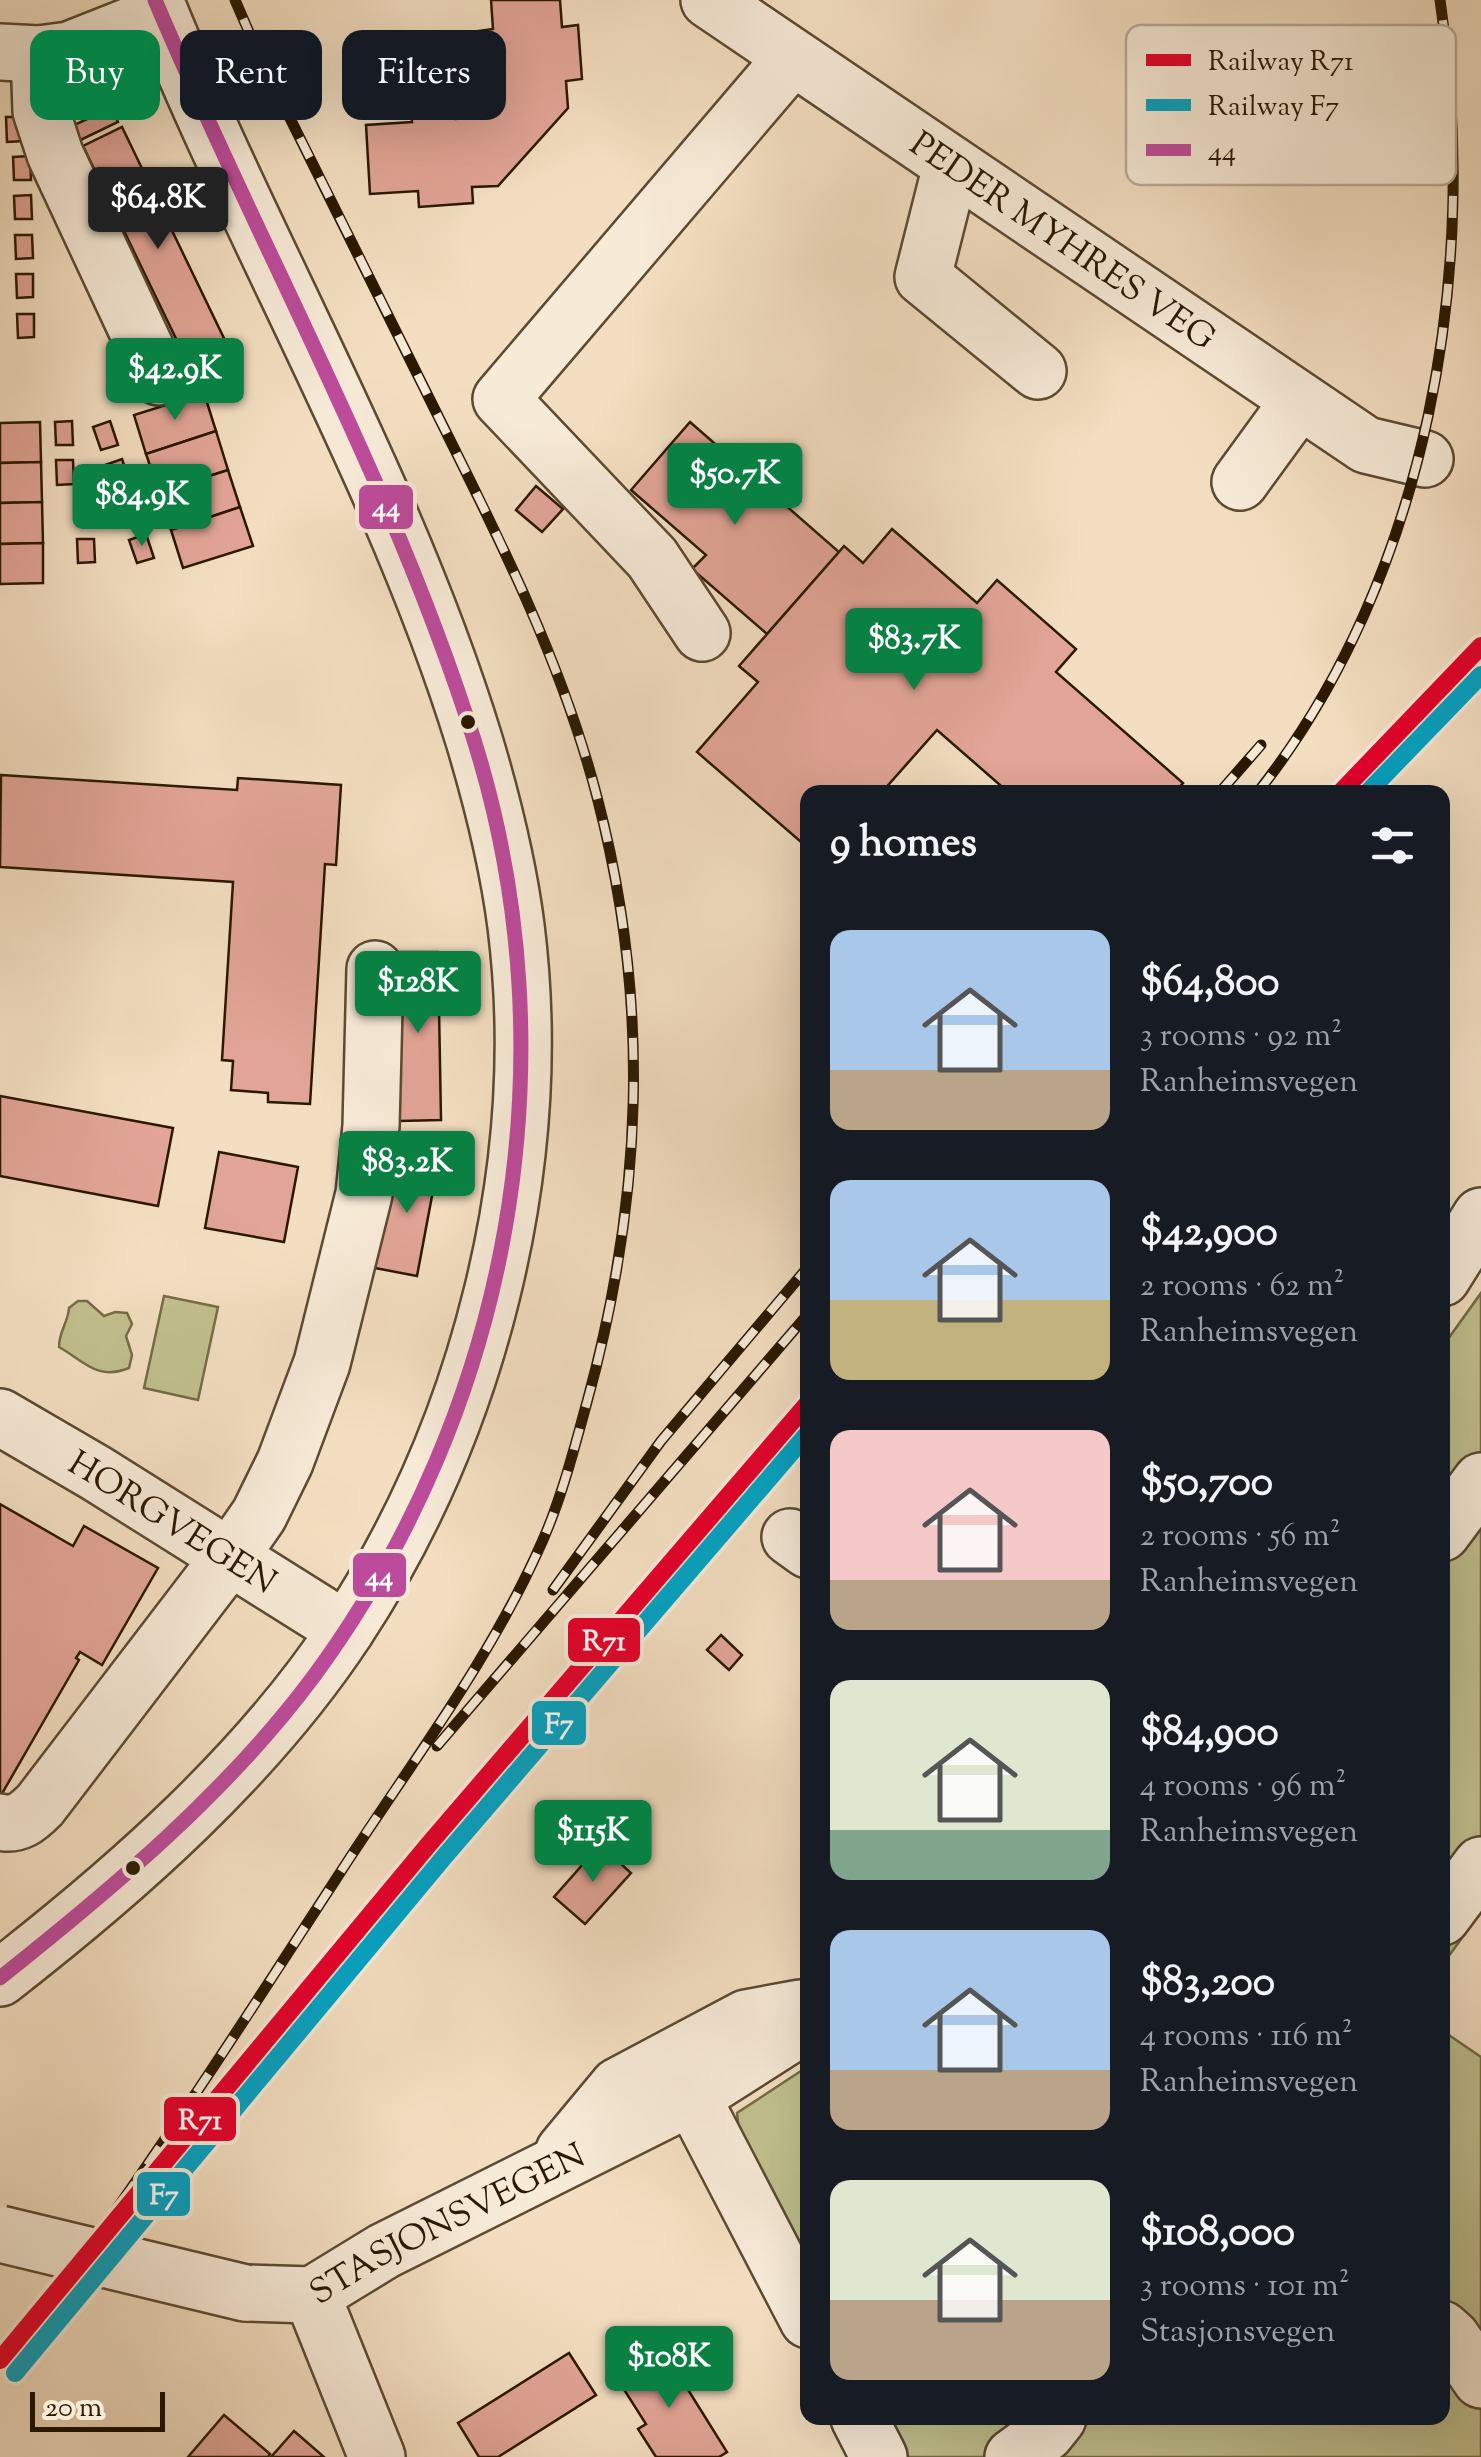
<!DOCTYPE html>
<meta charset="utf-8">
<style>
body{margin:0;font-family:"Sorts Mill Goudy",serif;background:#20242c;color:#f1f3f6;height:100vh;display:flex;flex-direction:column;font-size:38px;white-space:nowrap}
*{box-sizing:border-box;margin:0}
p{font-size:32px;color:#9ea1a6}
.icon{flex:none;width:55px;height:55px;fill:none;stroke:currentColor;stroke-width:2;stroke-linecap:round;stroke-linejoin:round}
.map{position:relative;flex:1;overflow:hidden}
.sheet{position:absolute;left:800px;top:785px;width:650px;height:1640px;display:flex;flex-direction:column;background:#171b24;border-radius:20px;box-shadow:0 10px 40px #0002}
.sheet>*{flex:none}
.hud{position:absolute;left:30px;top:30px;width:620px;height:90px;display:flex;gap:20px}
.scale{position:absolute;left:30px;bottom:25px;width:135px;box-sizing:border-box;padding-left:10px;border:5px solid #2a1800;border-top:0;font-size:28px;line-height:35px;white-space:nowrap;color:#2a1800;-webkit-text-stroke:8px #f7ead7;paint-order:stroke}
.price{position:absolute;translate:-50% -85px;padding:0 22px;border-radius:10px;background:#0b8043;color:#fff;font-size:32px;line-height:65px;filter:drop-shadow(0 2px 5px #0008)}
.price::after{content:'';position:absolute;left:50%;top:60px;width:30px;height:22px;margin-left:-15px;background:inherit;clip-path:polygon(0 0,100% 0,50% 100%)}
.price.selected{background:#222;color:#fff}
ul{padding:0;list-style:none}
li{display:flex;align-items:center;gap:30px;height:250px;padding:0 30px}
li span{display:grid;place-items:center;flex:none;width:280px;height:200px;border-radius:20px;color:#555}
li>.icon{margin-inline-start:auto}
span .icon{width:120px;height:120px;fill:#fffc;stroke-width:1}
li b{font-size:42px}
h2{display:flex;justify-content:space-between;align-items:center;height:120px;padding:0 30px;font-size:42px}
.chip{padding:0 35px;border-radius:20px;background:#171b24;box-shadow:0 10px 40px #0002;font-size:35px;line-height:90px}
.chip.selected{background:#0b8043;color:#fff}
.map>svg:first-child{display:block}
</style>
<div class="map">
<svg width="1481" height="2457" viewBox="0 0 1481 2457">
<rect width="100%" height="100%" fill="#f3dec1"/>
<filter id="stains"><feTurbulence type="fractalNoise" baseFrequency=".002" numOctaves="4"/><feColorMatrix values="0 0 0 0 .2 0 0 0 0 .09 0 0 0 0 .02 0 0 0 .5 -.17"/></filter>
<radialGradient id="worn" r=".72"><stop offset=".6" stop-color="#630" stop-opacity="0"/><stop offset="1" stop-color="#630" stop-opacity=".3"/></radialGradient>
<g fill="#c1c08e" stroke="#766c47" stroke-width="2.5">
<polygon points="1481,1293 1481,1912 1443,1964 1443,1346"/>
<polygon points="164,1296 218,1307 198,1400 144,1388"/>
<path d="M78 1301H87L104 1316 115 1312 127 1313 132 1324 126 1336 132 1355 129 1368C97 1381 84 1361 59 1347 59 1331 68 1323 69 1308Z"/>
<polygon points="1443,2031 1481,2057 1481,2457 896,2457 875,2418 1442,2418"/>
<polygon points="807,2067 807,2286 742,2160 737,2113"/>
</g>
<g fill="#e1a496" stroke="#2a1800" stroke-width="2.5">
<polygon points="491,0 560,0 562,27 578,25 582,79 566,81 568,108 498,186 472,187 473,203 419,207 418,191 370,194 366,125 412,122 411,107 455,104 456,119 466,118 497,83 496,73 481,74 478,31 493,29"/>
<polygon points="111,108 118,122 68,146 61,131"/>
<polygon points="6,117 23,117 24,141 7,142"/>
<polygon points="122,127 234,359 195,378 83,146"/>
<polygon points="30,156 31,180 14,180 13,157"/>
<polygon points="31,195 32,219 15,219 14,196"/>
<polygon points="15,235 32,235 33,258 16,259"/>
<polygon points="16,274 33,274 33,297 17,298"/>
<polygon points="17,314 34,314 34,337 18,338"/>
<polygon points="204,393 216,431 146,454 134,415"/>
<polygon points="72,421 73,445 56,445 55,422"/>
<polygon points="110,421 118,445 101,450 93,427"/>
<polygon points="40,422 41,462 0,463 0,423"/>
<polygon points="690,422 839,552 767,634 692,569 706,555 631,490"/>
<polygon points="216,431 228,470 159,492 146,454"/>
<polygon points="122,459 130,483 113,488 105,465"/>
<polygon points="56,460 73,460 74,484 57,485"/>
<polygon points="41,462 42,502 0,503 0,463"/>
<polygon points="228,470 240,507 171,530 159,492"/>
<polygon points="536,486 563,509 542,532 516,510"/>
<polygon points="134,496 141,520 125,525 117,502"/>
<polygon points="76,499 93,499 94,522 77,523"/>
<polygon points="42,502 43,543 0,544 0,503"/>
<polygon points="240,507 253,546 183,568 171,530"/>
<polygon points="892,529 977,603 997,580 1076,649 1056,672 1183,783 1175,792 1008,792 937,730 882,792 808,792 808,848 697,752 758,682 739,666 839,552 844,546 863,563"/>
<polygon points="146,534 154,558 137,563 129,540"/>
<polygon points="77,539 94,539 95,562 78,563"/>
<polygon points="43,543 43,583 0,584 0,544"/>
<polygon points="1,775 237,790 238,778 341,785 336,865 325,864 310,1104 268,1102 268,1093 231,1090 233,1061 222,1060 233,882 0,867"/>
<polygon points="396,952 438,952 441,1120 399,1121"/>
<polygon points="0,1096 173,1128 158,1206 0,1176"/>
<polygon points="219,1152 298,1167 284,1242 205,1228"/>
<polygon points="397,1156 438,1164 417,1276 375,1268"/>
<polygon points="0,1504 73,1546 84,1526 158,1568 102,1665 80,1652 76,1658 79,1660 0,1797"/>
<polygon points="721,1635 742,1655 729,1670 707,1650"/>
<polygon points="600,1845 631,1873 585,1924 554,1897"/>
<polygon points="662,2348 727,2452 719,2457 656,2457 638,2429 646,2424 616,2377"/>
<polygon points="569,2353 596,2395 498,2457 479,2457 458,2423"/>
<polygon points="224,2415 270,2454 268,2457 188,2457"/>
<polygon points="294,2431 324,2457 271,2457"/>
</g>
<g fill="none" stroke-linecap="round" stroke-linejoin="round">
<defs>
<g id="minor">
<path id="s1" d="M709 0 1366 445 1425 459"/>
<polyline points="0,52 39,54 69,50 160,14"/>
<polyline points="39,54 41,111 55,154 159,377"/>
<polyline points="951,166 923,277 1038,371"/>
<polyline points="1240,482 1299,401"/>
<polyline points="702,633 652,558 501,399 792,58"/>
<polyline points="1442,1278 1481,1216"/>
<path id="s2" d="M0 1417 96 1473 346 1630"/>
<polyline points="1442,1533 1481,1481"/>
<polyline points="790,1537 808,1550"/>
<path d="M0 1822C18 1826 28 1817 40 1805L229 1558 259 1515 285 1462 322 1363 364 1194 371 1126 375 969"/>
<polyline points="1442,1917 1481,1865"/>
<path d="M0 1978C126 1880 257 1765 346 1630 479 1429 546 1166 516 926 508 864 492 800 474 740 395 483 255 249 155 0"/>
<polyline points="692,2097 808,2320"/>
<polyline points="564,2151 618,2086 746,2018 800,2008"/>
<path id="s3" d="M245 2293 312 2295 384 2251 692 2097 808 2023"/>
<polyline points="312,2295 377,2457"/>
<polyline points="1442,2329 1452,2338 1481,2380"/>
<polyline points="859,2418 879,2457"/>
<polyline points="1013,2457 1046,2433 1058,2418"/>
</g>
</defs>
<use href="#minor" stroke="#5c4a30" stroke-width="60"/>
<use href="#minor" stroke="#f7ead7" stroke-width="55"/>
<defs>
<g id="rail">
<polyline points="1220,792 1261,745"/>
<path d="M1258 792C1428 576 1481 269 1440 0"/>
<polyline points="553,1590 661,1441 808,1267"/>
<polyline points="437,1746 808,1314"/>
<path d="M71 2273C165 2144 251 2010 338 1876 408 1767 490 1661 542 1542 562 1497 574 1449 587 1402 643 1198 651 1003 597 797 563 666 502 544 442 424 382 303 322 182 262 62L235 0"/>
</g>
</defs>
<use href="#rail" stroke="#2a1800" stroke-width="11"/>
<use href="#rail" stroke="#f7ead7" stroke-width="8" stroke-dasharray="22" stroke-linecap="butt"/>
<defs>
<polyline id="minor-bridge" points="0,2234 245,2293"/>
</defs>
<use href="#minor-bridge" stroke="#5c4a30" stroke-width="60" stroke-linecap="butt"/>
<use href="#minor-bridge" stroke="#f7ead7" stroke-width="55"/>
<defs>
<path id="bus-1" d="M0 1978C113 1888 227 1793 314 1676 511 1408 574 1058 474 740 393 483 259 247 155 0"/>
</defs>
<use href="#bus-1" stroke="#f7ead7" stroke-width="22"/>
<use href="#bus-1" stroke="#bd4b9b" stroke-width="15"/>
<defs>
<g id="rail-1">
<polyline points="1341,792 1481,646"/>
<polyline points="0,2360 429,1844 808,1403"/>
</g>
<g id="rail-2">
<polyline points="1368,792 1481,675"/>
<polyline points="15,2373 444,1857 808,1433"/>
</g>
</defs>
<use href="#rail-1" stroke="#f7ead7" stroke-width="25"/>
<use href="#rail-2" stroke="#f7ead7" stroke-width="25"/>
<use href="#rail-1" stroke="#e4002b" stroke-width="18"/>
<use href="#rail-2" stroke="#02a2c4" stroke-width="18"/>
</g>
<g fill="#2a1800" stroke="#f7ead7" stroke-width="4">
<circle cx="468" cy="722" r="9"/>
<circle cx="133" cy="1868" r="9"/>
</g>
<g text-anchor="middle" stroke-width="10" stroke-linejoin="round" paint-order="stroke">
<g font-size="35" fill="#2a1800" stroke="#f7ead7">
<text dy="12" stroke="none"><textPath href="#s1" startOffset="428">PEDER MYHRES VEG</textPath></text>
<text dy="12" stroke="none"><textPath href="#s2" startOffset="202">HORGVEGEN</textPath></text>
<text dy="12" stroke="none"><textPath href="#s3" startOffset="220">STASJONSVEGEN</textPath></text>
</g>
</g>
<rect x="1126" y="25" width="330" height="160" rx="15" fill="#f7ead7" stroke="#baab96" stroke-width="2.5"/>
<rect x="1146" y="54" width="45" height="12" fill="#e4002b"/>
<rect x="1146" y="99" width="45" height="12" fill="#02a2c4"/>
<rect x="1146" y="144" width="45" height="12" fill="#bd4b9b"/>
<g font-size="28" fill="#2a1800">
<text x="1208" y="70">Railway R71</text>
<text x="1208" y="115">Railway F7</text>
<text x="1208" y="160">44</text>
</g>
<g stroke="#f7ead7" stroke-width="4">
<rect x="357" y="483" width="58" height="48" rx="10" fill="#bd4b9b"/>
<rect x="351" y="1551" width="57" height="48" rx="10" fill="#bd4b9b"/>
<rect x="566" y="1616" width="76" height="48" rx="10" fill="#e4002b"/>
<rect x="530" y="1699" width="58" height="48" rx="10" fill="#02a2c4"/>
<rect x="162" y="2095" width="76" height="48" rx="10" fill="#e4002b"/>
<rect x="135" y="2170" width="57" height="48" rx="10" fill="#02a2c4"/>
</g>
<g font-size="28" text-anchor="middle" font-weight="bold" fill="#fff">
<text x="386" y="516">44</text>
<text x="379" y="1585">44</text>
<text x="604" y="1650">R71</text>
<text x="559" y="1733">F7</text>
<text x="200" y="2129">R71</text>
<text x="164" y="2204">F7</text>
</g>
<rect width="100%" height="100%" filter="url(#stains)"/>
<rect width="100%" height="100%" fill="url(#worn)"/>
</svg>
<div class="scale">20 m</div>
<b class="price selected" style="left:158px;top:252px">$64.8K</b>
<b class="price" style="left:175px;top:423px">$42.9K</b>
<b class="price" style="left:735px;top:528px">$50.7K</b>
<b class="price" style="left:142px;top:549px">$84.9K</b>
<b class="price" style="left:914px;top:693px">$83.7K</b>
<b class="price" style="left:418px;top:1036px">$128K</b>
<b class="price" style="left:407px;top:1216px">$83.2K</b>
<b class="price" style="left:593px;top:1885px">$115K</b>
<b class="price" style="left:669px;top:2411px">$108K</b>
<div class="hud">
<a class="chip selected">Buy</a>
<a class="chip">Rent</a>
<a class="chip">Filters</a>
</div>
<section class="sheet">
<h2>9 homes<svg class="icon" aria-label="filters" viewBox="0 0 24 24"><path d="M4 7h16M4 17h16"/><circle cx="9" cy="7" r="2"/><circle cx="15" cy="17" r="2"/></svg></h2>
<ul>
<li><span style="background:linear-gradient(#a9c7e8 70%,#b9a48a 0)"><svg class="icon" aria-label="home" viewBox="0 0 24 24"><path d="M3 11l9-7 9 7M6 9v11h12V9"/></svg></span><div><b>$64,800</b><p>3 rooms · 92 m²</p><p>Ranheimsvegen</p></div></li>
<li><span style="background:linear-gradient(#a9c7e8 60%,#c2b280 0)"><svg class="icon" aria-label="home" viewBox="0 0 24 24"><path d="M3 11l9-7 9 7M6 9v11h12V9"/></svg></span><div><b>$42,900</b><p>2 rooms · 62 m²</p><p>Ranheimsvegen</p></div></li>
<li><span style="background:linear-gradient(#f6c9c9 75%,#b9a48a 0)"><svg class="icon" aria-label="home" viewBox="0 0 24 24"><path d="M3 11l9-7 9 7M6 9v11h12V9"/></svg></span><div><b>$50,700</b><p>2 rooms · 56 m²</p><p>Ranheimsvegen</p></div></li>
<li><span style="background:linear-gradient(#dfe7d0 75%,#7fa58c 0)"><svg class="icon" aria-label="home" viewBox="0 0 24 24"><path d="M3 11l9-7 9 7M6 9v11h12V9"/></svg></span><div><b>$84,900</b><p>4 rooms · 96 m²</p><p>Ranheimsvegen</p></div></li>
<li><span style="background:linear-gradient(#a9c7e8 70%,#b9a48a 0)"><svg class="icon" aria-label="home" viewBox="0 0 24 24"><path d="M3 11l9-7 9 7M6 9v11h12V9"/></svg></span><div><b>$83,200</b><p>4 rooms · 116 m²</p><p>Ranheimsvegen</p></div></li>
<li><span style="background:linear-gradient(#dfe7d0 60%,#b9a48a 0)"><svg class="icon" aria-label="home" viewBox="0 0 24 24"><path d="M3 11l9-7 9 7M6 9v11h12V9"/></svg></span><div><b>$108,000</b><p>3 rooms · 101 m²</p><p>Stasjonsvegen</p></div></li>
</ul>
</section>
</div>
